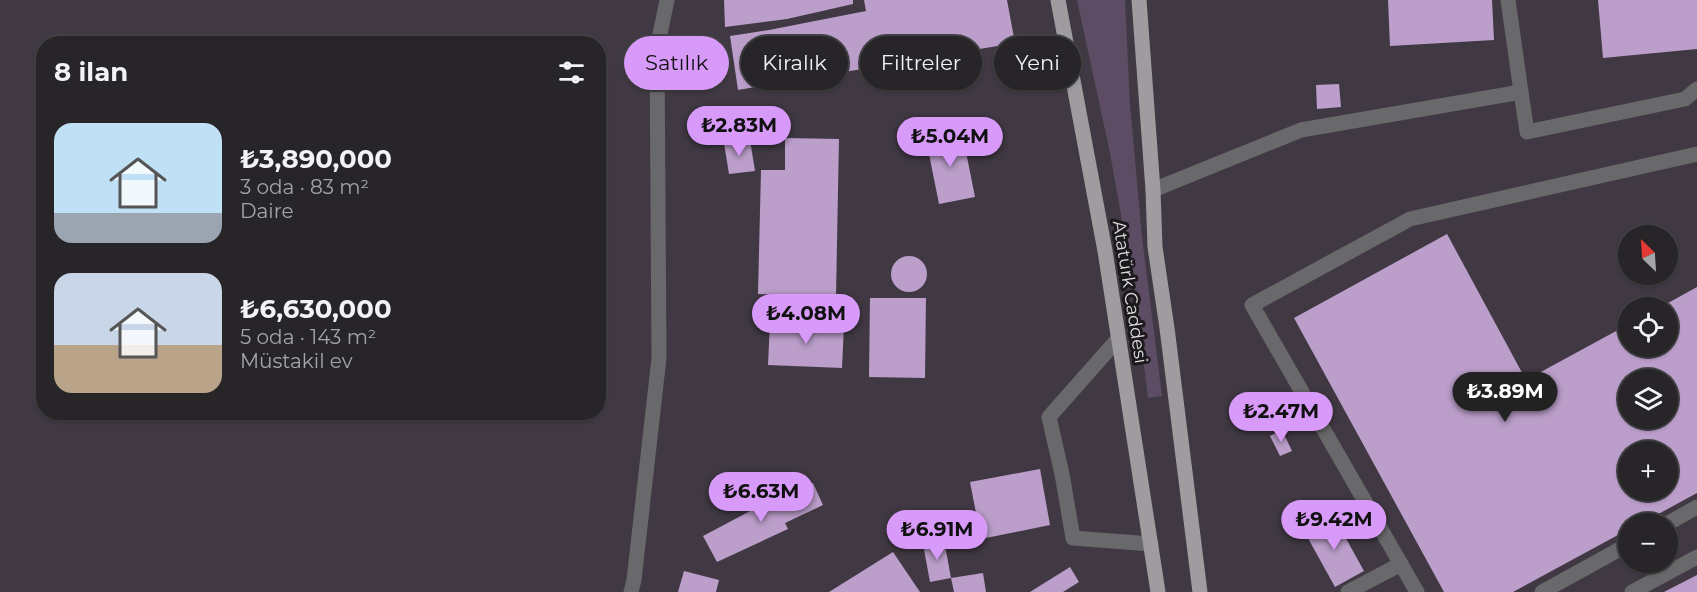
<!DOCTYPE html>
<html lang="tr">
<meta charset="utf-8">
<style>
body{margin:0;font-family:Montserrat,sans-serif;background:#2f2d30;color:#f1f3f6;height:100vh;display:flex;flex-direction:column;font-size:22px;white-space:nowrap}
*{box-sizing:border-box;margin:0}
p{font-size:20px;color:#a4a5a8}
.icon{flex:none;width:33px;height:33px;fill:none;stroke:currentColor;stroke-width:2;stroke-linecap:round;stroke-linejoin:round}
.map{position:relative;flex:1;overflow:hidden}
.drawer{position:absolute;left:36px;top:36px;width:570px;height:384px;display:flex;flex-direction:column;background:#272528;border-radius:24px;box-shadow:0 2px 4px #0004,0 0 0 2px #434245}
.drawer>*{flex:none}
.guide{position:absolute;left:624px;top:36px;width:570px;height:54px;display:flex;gap:12px}
.needle{width:39px;rotate:335deg}
.buttons{position:absolute;left:1618px;top:225px;display:grid;gap:12px}
.buttons a{display:grid;place-items:center;width:60px;height:60px;border-radius:50%;background:#272528;box-shadow:0 2px 4px #0004,0 0 0 2px #434245;font-size:30px}
.price{position:absolute;translate:-50% -51px;padding:0 14px;border-radius:21px;background:#d89af8;color:#111;font-size:20px;line-height:39px;filter:drop-shadow(0 2px 3px #0008)}
.price::after{content:'';position:absolute;left:50%;top:36px;width:18px;height:14px;margin-left:-9px;background:inherit;clip-path:polygon(0 0,100% 0,50% 100%)}
.price.on{background:#222;color:#fff}
ul{padding:0;list-style:none}
li{display:flex;align-items:center;gap:18px;height:150px;padding:0 18px}
li span{display:grid;place-items:center;flex:none;width:168px;height:120px;border-radius:18px;color:#555}
li>.icon{margin-inline-start:auto}
span .icon{width:72px;height:72px;fill:#fffc;stroke-width:1}
li b{font-size:26px}
h2{display:flex;justify-content:space-between;align-items:center;height:72px;padding:0 18px;font-size:26px}
.chip{padding:0 21px;border-radius:27px;background:#272528;box-shadow:0 2px 4px #0004,0 0 0 2px #434245;font-size:21px;line-height:54px}
.chip.on{background:#d89af8;color:#111}
.map>svg:first-child{display:block}
</style>
<div class="map">
<svg width="1697" height="592" viewBox="0 0 1697 592">
<rect width="100%" height="100%" fill="#343135"/>
<path fill="#403943" fill-rule="evenodd" d="M0 0H1697V592H0ZM44 44H598V412H44ZM1629 236H1668V274H1629ZM1629 308H1668V346H1629ZM1629 380H1668V418H1629ZM1629 452H1668V490H1629ZM1629 524H1668V562H1629Z"/>
<polygon fill="#5c4c64" points="1077,0 1125,0 1130,105 1142,237 1162,396 1148,398 1135,294 1110,153"/>
<g fill="#bb9eca" fill-rule="evenodd">
<polygon points="724,0 853,0 853,4 787,19 725,27"/>
<polygon points="864,0 1007,0 1015,43 738,90 730,36 769,30 866,11"/>
<polygon points="1388,0 1492,0 1494,40 1390,46"/>
<polygon points="1598,0 1697,0 1697,49 1603,58"/>
<polygon points="1339,84 1341,107 1317,109 1316,85"/>
<polygon points="962,132 975,197 939,204 926,139"/>
<polygon points="785,138 839,139 836,296 758,294 761,170 785,170"/>
<polygon points="750,140 755,171 729,174 724,143"/>
<path d="M1447 234 1526 380 1629 324V346H1668V308H1659L1697 287V493L1640 524H1629V529L1513 592H1444L1294 318ZM1629 380H1668V418H1629ZM1629 452H1668V490H1629Z"/>
<circle cx="909" cy="274" r="18"/>
<polygon points="870,298 926,298 925,378 869,377"/>
<polygon points="770,321 844,325 842,368 768,365"/>
<polygon points="1282,430 1292,451 1280,456 1270,436"/>
<polygon points="1040,469 1050,525 981,539 970,482"/>
<polygon points="813,483 823,505 785,523 788,529 717,562 703,536 771,500 773,504"/>
<polygon points="1333,515 1364,571 1335,587 1304,531"/>
<polygon points="944,540 951,578 930,582 923,544"/>
<polygon points="893,552 920,592 829,592"/>
<polygon points="1070,567 1079,582 1063,592 1030,592"/>
<polygon points="684,571 719,580 716,592 678,592"/>
<polygon points="983,573 986,592 954,592 951,578"/>
<polygon points="1697,575 1697,592 1664,592"/>
</g>
<g fill="none" stroke-linecap="round" stroke-linejoin="round">
<g stroke="#69686a" stroke-width="15">
<polyline points="1508,0 1521,92"/>
<polyline points="1153,190 1301,130 1521,92 1527,132 1685,99 1697,89"/>
<polyline points="1118,339 1049,417 1062,474 1073,538 1151,544"/>
<polyline points="1667,524 1697,507"/>
<polyline points="1348,592 1401,564"/>
<polyline points="1417,592 1252,305 1410,219 1697,154"/>
<polyline points="1542,592 1629,544"/>
<polyline points="1632,592 1697,557"/>
</g>
<polyline stroke="#69686a" stroke-width="15" points="631,592 634,580 659,358 657,49 667,0"/>
<g stroke="#9f9ca0" stroke-width="15">
<polyline points="1058,0 1105,251 1158,592"/>
<polyline points="1139,0 1153,190 1155,247 1167,328 1200,592"/>
</g>
</g>
<g text-anchor="middle" stroke-width="6" stroke-linejoin="round" paint-order="stroke">
<g font-size="18" fill="#dddbde" stroke="#1b191b">
<text transform="translate(1130 292) rotate(81)" y="6">Atatürk Caddesi</text>
</g>
</g>
</svg>
<div class="buttons">
<a><svg class="needle" viewBox="-14 -14 28 28"><path d="M0-13l5 13h-10z" fill="#e53935"/><path d="M0 13l5-13h-10z" fill="#a4a5a8"/></svg></a>
<a><svg class="icon" aria-label="locate" viewBox="0 0 24 24"><circle cx="12" cy="12" r="6"/><path d="M12 2v4M12 18v4M2 12h4M18 12h4"/></svg></a>
<a><svg class="icon" aria-label="layers" viewBox="0 0 24 24"><path d="M12 4l9 5-9 5-9-5zM3 14l9 5 9-5"/></svg></a>
<a>+</a>
<a>−</a>
</div>
<b class="price" style="left:739px;top:157px">₺2.83M</b>
<b class="price" style="left:950px;top:168px">₺5.04M</b>
<b class="price" style="left:806px;top:345px">₺4.08M</b>
<b class="price on" style="left:1505px;top:423px">₺3.89M</b>
<b class="price" style="left:1281px;top:443px">₺2.47M</b>
<b class="price" style="left:761px;top:523px">₺6.63M</b>
<b class="price" style="left:1334px;top:551px">₺9.42M</b>
<b class="price" style="left:937px;top:561px">₺6.91M</b>
<div class="guide">
<a class="chip on">Satılık</a>
<a class="chip">Kiralık</a>
<a class="chip">Filtreler</a>
<a class="chip">Yeni</a>
</div>
<section class="drawer">
<h2>8 ilan<svg class="icon" aria-label="filters" viewBox="0 0 24 24"><path d="M4 7h16M4 17h16"/><circle cx="9" cy="7" r="2"/><circle cx="15" cy="17" r="2"/></svg></h2>
<ul>
<li><span style="background:linear-gradient(#bfe0f5 75%,#9aa5b1 0)"><svg class="icon" aria-label="home" viewBox="0 0 24 24"><path d="M3 11l9-7 9 7M6 9v11h12V9"/></svg></span><div><b>₺3,890,000</b><p>3 oda · 83 m²</p><p>Daire</p></div></li>
<li><span style="background:linear-gradient(#c9d6e8 60%,#b9a48a 0)"><svg class="icon" aria-label="home" viewBox="0 0 24 24"><path d="M3 11l9-7 9 7M6 9v11h12V9"/></svg></span><div><b>₺6,630,000</b><p>5 oda · 143 m²</p><p>Müstakil ev</p></div></li>
</ul>
</section>
</div>
